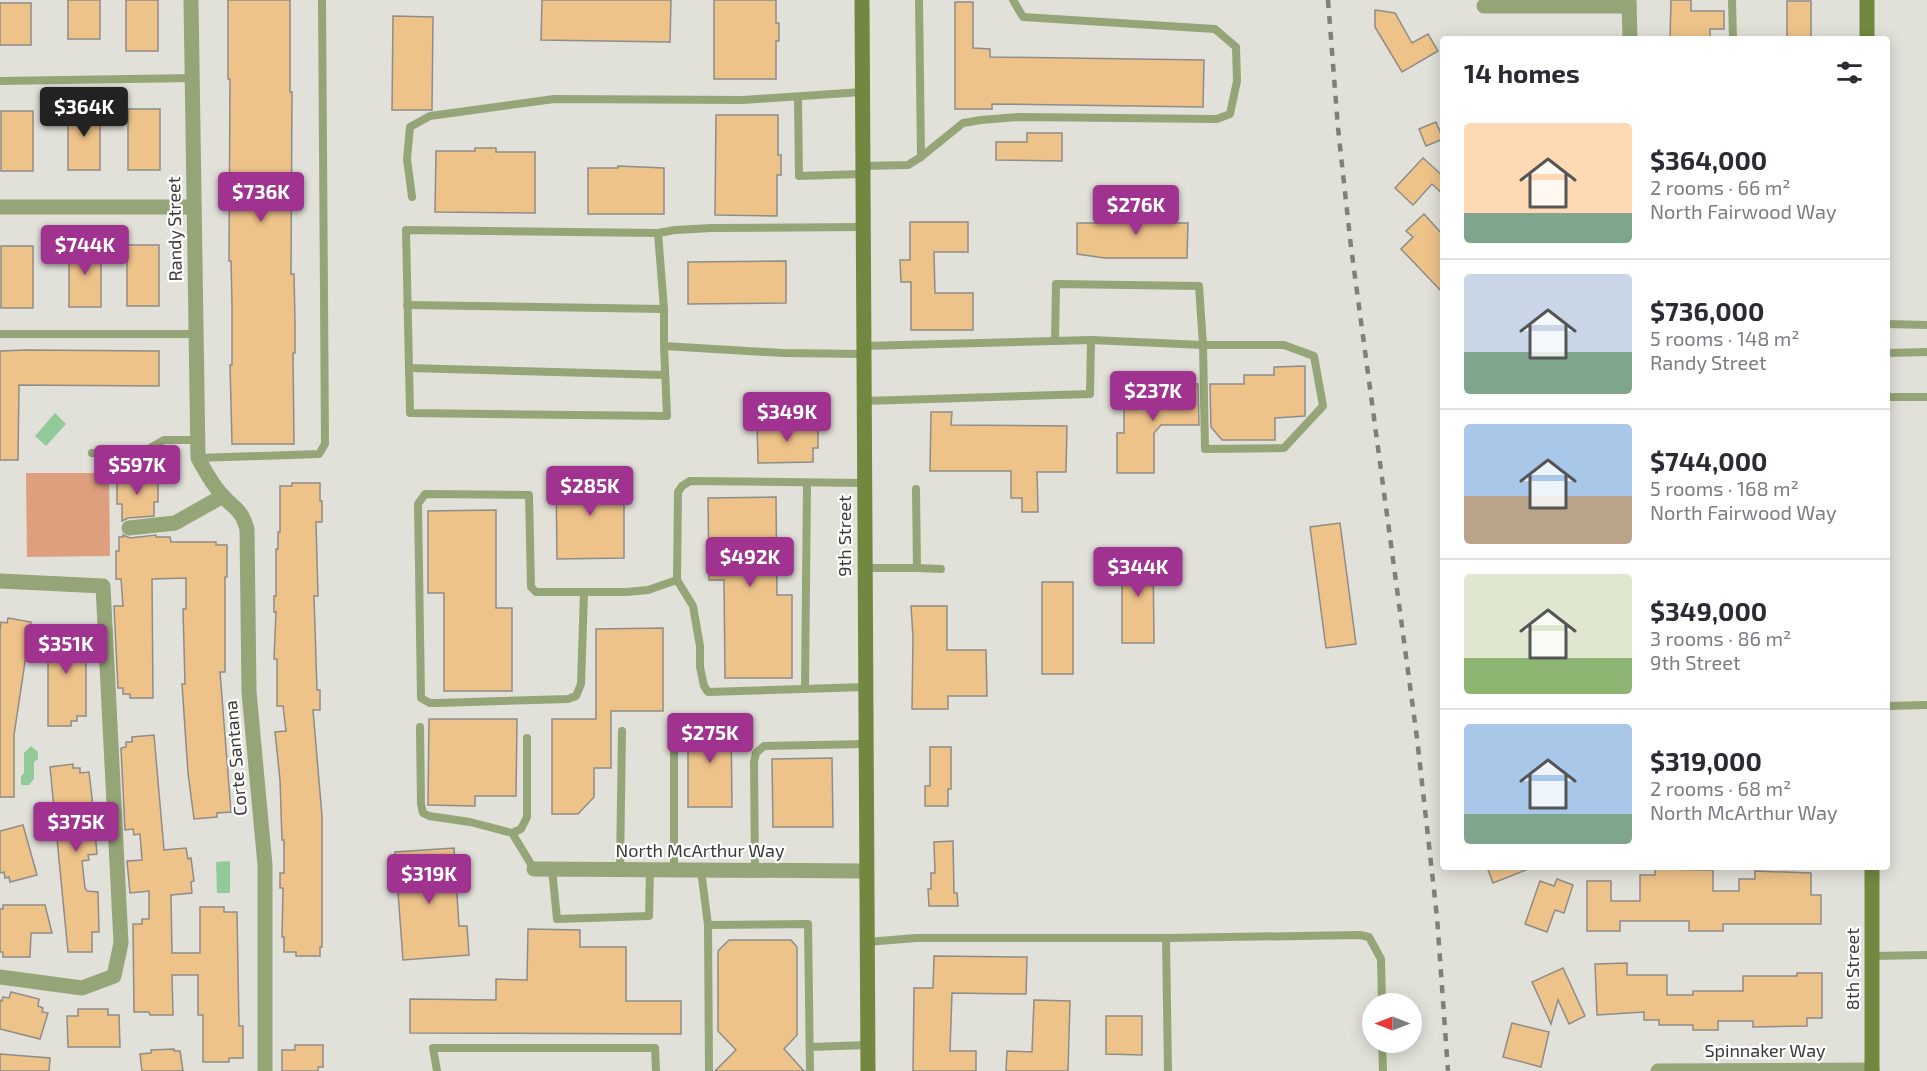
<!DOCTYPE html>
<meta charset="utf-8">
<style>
body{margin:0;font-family:"Exo 2",sans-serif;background:#f2f2f3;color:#2b2b33;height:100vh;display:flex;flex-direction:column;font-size:22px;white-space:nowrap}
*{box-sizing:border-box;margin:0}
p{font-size:20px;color:#7c7c81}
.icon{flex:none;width:33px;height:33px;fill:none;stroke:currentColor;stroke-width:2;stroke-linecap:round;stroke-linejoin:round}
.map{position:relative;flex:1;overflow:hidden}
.details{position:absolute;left:1440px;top:36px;width:450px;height:834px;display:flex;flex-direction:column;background:#fff;border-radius:6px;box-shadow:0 3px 15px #0003}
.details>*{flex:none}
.needle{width:39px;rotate:270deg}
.buttons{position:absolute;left:1362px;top:993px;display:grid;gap:12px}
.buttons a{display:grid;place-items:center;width:60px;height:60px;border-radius:50%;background:#fff;box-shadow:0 3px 15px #0003;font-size:30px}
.price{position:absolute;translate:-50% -51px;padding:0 14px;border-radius:6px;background:#a03290;color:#fff;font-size:20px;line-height:39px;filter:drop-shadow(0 2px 3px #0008)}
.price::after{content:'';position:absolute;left:50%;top:36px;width:18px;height:14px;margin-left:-9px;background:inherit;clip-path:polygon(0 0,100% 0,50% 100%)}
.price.current{background:#222;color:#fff}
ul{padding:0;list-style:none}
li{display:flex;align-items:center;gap:18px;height:150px;padding:0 24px}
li+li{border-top:2px solid #e1e1e2}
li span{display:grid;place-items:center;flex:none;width:168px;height:120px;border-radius:6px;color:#555}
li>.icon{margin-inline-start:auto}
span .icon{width:72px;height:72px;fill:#fffc;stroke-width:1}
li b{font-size:26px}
h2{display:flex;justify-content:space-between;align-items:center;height:72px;padding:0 24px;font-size:26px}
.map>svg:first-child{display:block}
</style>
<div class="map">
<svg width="1927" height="1071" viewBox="0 0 1927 1071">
<rect width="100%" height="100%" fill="#e1e0d9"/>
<polygon fill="#de9f7e" points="26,473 109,473 110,556 27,557"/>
<g fill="#92c999">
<polygon points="55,413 66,424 46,446 35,436"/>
<polygon points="31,746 38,752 38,759 34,762 34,779 29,785 21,785 21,776 24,773 24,753"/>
<polygon points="230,861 230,893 217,893 216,862"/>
</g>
<g fill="#eec38a" stroke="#908c87" stroke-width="1.5">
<rect x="68" y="0" width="32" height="39"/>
<rect x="126" y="0" width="32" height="51"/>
<polygon points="228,0 290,0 290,92 292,92 291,274 294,274 295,322 295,353 293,353 294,444 232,444 230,365 232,365 232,305 231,261 229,261 230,79 228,79"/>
<polygon points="542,0 671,0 670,42 541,40"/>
<polygon points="714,0 776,0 776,23 779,23 779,41 776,41 776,79 714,79"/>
<polygon points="1671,0 1691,0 1691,11 1724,11 1724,29 1710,29 1710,39 1670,39"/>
<rect x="1787" y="1" width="24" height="38"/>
<polygon points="955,2 973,2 973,48 990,49 990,57 1204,60 1203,107 992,104 992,109 955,109"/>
<rect x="0" y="3" width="31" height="42"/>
<polygon points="1375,10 1395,13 1412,43 1428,34 1438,51 1402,72 1375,27"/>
<polygon points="393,16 433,17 432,110 392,110"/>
<rect x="68" y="107" width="32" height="63"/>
<rect x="128" y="109" width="32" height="61"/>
<rect x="1" y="111" width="32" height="60"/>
<polygon points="716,115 778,115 778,155 781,155 781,175 777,175 777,216 715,215"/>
<polygon points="1436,122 1443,139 1426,146 1419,129"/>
<polygon points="1027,133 1062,133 1062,161 996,160 996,142 1027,142"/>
<polygon points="475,148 496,148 496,152 535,152 535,213 435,212 436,151 475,151"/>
<polygon points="1423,158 1443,176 1443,194 1432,184 1413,205 1395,188"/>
<polygon points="618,166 664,168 664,214 588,214 588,168 618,168"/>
<polygon points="1151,192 1169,192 1169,223 1188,223 1187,258 1105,258 1077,254 1077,223 1151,223"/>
<polygon points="1424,214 1443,235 1443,293 1401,249 1413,237 1406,231"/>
<polygon points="910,222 968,222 968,252 934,252 935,293 973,293 973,330 911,330 911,282 901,282 900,260 910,260"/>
<rect x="69" y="245" width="32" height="62"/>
<rect x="127" y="245" width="32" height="61"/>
<rect x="1" y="246" width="32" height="62"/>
<polygon points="786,261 786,303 688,304 688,262"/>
<polygon points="27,350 159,351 159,386 19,385 18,460 0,460 0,351"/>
<polygon points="1305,366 1305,416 1275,418 1275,440 1222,440 1211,427 1210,384 1244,384 1244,375 1274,375 1274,367"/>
<polygon points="1161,382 1191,382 1191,384 1198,384 1199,425 1161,425 1154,433 1154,473 1117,473 1117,433 1124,433 1124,392 1161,392"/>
<polygon points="931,412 952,412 951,425 1067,426 1066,472 1037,472 1038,512 1022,512 1022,498 1011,498 1011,471 930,471"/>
<polygon points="757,424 818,424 818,448 813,448 813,462 758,463"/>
<polygon points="117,475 148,475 148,479 158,478 158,502 154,502 154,516 128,518 122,521 122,504 117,504"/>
<polygon points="624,476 624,558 557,559 556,477"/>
<polygon points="292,483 320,483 320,501 322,501 322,522 316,522 318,596 314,596 317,690 320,690 320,710 313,710 322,816 322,947 320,947 320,956 296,956 296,952 284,952 284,937 282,937 283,888 280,888 280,873 284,873 284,840 282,840 280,780 275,732 286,731 283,706 277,706 277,659 274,659 276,612 274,612 274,596 276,596 276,549 278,549 278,532 280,532 280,486 292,486"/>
<polygon points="776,497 777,595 792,595 792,678 725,678 724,580 709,580 708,498"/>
<polygon points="496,510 496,608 512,608 512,691 444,691 444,593 428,593 428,511"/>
<polygon points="1340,523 1356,644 1326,648 1310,527"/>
<polygon points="123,535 130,538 156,535 156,537 170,537 171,542 216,542 216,545 227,545 227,577 225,577 225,672 220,672 231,812 217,813 217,817 194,819 188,773 182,684 185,684 183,609 186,609 186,578 152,579 153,698 130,698 130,694 123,694 123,688 118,688 114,606 123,606 121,579 116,579 116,551 119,551 119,537 123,537"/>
<polygon points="1122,552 1153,552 1154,643 1122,643"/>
<rect x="1042" y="582" width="31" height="92"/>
<polygon points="911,606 947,606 947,650 986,650 987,696 948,696 948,709 912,709 913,637"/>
<polygon points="8,618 31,622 14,735 14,797 0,797 0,630 1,622 7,623"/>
<polygon points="48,625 71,625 71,628 77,628 77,634 86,634 86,716 77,716 77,721 71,721 71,726 48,726"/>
<polygon points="663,628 663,711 611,711 611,768 594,768 594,797 578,814 552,814 552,719 596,719 596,629"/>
<polygon points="429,719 517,719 516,796 475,796 475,806 428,805"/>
<polygon points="688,721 731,721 732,807 688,807"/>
<polygon points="154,735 164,850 186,848 188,859 191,858 194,881 191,882 192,893 171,895 172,953 200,953 200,907 224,907 224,912 237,912 239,1026 243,1026 243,1058 229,1058 229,1062 203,1062 203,1015 198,1015 198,975 172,975 173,1015 150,1015 149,1012 134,1012 133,924 142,924 142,919 149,919 149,891 130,893 127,861 142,860 140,834 134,835 133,829 125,830 121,748 126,747 126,742 132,742 132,737"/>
<polygon points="930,747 951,747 951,789 948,789 948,806 925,806 925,786 930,786"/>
<polygon points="832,758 833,827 773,827 772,759"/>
<polygon points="73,764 73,768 80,768 80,773 89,772 92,798 97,854 88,855 89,860 82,861 85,888 87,891 98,892 99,932 92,932 92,952 68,952 50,767"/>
<polygon points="23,825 37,875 10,882 9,877 5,878 4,872 0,873 0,831"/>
<polygon points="953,841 954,893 957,893 958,906 929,906 928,889 931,889 931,873 935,873 934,842"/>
<polygon points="454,848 459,926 467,926 469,955 403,960 395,852"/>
<polygon points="1487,867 1531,867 1531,868 1493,883"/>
<polygon points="1655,869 1713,870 1713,891 1739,891 1739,879 1755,879 1755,871 1811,873 1811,895 1821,895 1821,924 1723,924 1723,931 1689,931 1689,921 1620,921 1620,931 1587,931 1587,881 1611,881 1611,901 1640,901 1640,875 1655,875"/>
<polygon points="1557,879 1573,885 1564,913 1555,910 1547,932 1525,924 1540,881 1554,886"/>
<polygon points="3,905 45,905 52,933 31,933 30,957 3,957 3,952 0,952 0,909 3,909"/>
<polygon points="528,929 580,930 580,947 626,947 626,1001 681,1001 681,1034 410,1033 410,999 496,1000 496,979 527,980"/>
<polygon points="729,940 791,940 797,947 797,1035 784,1049 804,1071 715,1071 736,1050 718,1031 718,951"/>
<polygon points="934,956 1027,957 1026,994 952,993 950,1051 976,1051 976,1071 913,1071 914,988 933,988"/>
<polygon points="1627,963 1627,975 1667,975 1667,995 1693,995 1693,991 1743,991 1743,976 1797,976 1797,973 1822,973 1822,1018 1807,1018 1807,1026 1753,1027 1753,1021 1718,1021 1718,1030 1693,1030 1693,1025 1659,1025 1659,1020 1644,1020 1644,1012 1597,1015 1595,964"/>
<polygon points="1563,968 1585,1016 1569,1024 1558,1000 1551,1024 1532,982"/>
<polygon points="11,992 39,999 38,1006 43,1008 42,1012 48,1013 40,1039 0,1029 0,1000 2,1001 3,997 9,998"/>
<polygon points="1034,1000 1070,1001 1068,1071 1006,1071 1007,1051 1032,1052"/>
<polygon points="78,1009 108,1009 108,1015 119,1015 120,1047 68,1047 67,1016 78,1016"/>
<polygon points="1106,1016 1142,1016 1142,1055 1106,1054"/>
<polygon points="1512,1023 1549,1032 1541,1067 1503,1057"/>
<polygon points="295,1045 323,1045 323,1067 318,1067 318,1071 282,1071 282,1050 295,1050"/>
<polygon points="174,1049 174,1051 180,1051 183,1071 142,1071 140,1054 151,1053 151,1050"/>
<polygon points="0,1054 50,1058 49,1071 0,1071"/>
</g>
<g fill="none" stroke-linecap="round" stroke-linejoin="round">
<g stroke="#96a577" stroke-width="8">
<polyline points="919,0 921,157"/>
<polyline points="1732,0 1733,39"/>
<polyline points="0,81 193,78"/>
<polyline points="798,98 799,176 863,174"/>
<polyline points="863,166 908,165 921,157 963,123 981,120 1019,117 1217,119 1230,114 1237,81 1236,47 1215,29 1023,17 1013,0"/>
<polyline points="412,197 407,159 410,127 430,116 554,99 743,100 862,92"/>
<polyline points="658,233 664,309 664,346 783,353 864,354"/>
<polyline points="407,305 664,309"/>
<polyline points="1887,324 1927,325"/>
<polyline points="0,334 196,334"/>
<polyline points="1055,341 1056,284 1199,286 1203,345 1205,449 1284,448 1323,406 1314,356 1284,345 1203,345 1091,340"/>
<polyline points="864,346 1091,340 1090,394 864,401"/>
<polyline points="1887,353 1927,352"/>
<polyline points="409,368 410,413 667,416 664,346"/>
<polyline points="665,375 409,368 406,230 658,233 675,230 712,228 863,227"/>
<polyline points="1887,397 1927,397"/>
<polyline points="92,453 140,454 164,440 198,440"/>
<polyline points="198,458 319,454 325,444 322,0"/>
<polyline points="864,483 690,481 682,486 678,492 677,580 693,606 700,646 700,667 704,686 708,692 865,687"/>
<polyline points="865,568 917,568 916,489"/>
<polyline points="917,568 941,569"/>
<polyline points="584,593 581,684 576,696 568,699 438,703 430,703 421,698 418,504 425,494 529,495 531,587 536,592 626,592 648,590 677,580"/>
<polyline points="805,689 807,483"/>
<polyline points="1887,706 1927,705"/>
<polyline points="420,727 421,804 423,813 429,816 470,822 512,833 534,869"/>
<polyline points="512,833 521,829 527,817 527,738"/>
<polyline points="552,869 557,919 649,916 650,870"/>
<polyline points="620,870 622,731"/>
<polyline points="674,870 674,728"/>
<polyline points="701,870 708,925"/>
<polyline points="755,871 754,762 756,753 764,746 866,744"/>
<polyline points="1166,938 1360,935 1369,937 1381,959 1382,1004"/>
<polyline points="867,942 916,938 1166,938 1168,1071"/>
<polyline points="1872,956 1927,955"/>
<polyline points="1382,1042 1383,1071"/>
<polyline points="811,1047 867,1045"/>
<polyline points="437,1071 433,1048 655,1048 656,1071"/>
<polyline points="709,1071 708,925 808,924 810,1071"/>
</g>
<g stroke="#96a577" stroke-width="15">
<path d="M191 0 198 458C205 471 212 484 222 495 235 510 241 508 247 529L249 692 265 865V1071"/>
<polyline points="1629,0 1630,39"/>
<polyline points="1484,6 1629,6"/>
<polyline points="0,207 194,207"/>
<polyline points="129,528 175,523 223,496"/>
<polyline points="0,581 103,586 121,943 114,976 82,988 0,977"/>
<polyline points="534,869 866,871"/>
<polyline points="1658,1071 1872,1070"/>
</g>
<g stroke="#728840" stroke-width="15">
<polyline points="862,0 868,1071"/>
<polyline points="1867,0 1867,39"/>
<polyline points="1872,867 1872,1071"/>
</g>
<polyline stroke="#80807b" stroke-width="4.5" stroke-dasharray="8 8" stroke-linecap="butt" points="1328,0 1338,128 1351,247 1417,738 1437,917 1448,1071"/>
</g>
<g text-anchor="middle" stroke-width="4.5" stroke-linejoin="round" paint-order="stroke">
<g font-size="18" fill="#393936" stroke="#fff">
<text transform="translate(175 229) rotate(-91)" y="6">Randy Street</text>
<text transform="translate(845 536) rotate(-90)" y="6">9th Street</text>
<text transform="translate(236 758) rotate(-95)" y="6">Corte Santana</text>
<text x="700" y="857">North McArthur Way</text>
<text transform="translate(1853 969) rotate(-90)" y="6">8th Street</text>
<text x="1765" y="1057">Spinnaker Way</text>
</g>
</g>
</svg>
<div class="buttons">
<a><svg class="needle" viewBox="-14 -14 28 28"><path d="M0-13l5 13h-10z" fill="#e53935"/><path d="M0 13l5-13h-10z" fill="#7c7c81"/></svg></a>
</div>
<b class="price current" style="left:84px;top:138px">$364K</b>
<b class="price" style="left:261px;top:223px">$736K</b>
<b class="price" style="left:1136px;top:236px">$276K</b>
<b class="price" style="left:85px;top:276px">$744K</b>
<b class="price" style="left:1153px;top:422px">$237K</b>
<b class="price" style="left:787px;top:443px">$349K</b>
<b class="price" style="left:137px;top:496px">$597K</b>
<b class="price" style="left:590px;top:517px">$285K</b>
<b class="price" style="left:750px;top:588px">$492K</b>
<b class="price" style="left:1138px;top:598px">$344K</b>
<b class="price" style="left:66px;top:675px">$351K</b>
<b class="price" style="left:710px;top:764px">$275K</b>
<b class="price" style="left:76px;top:853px">$375K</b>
<b class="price" style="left:429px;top:905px">$319K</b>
<section class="details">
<h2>14 homes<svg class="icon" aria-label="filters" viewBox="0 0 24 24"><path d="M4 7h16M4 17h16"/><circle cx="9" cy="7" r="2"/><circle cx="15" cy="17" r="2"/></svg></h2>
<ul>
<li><span style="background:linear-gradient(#ffd9b3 75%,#7fa58c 0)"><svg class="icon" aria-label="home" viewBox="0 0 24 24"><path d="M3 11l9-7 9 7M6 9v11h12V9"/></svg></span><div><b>$364,000</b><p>2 rooms · 66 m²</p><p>North Fairwood Way</p></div></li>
<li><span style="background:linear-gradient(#c9d6e8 65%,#7fa58c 0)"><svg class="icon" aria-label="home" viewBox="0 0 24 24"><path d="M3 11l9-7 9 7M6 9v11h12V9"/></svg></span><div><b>$736,000</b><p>5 rooms · 148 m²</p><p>Randy Street</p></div></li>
<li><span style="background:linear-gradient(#a9c7e8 60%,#b9a48a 0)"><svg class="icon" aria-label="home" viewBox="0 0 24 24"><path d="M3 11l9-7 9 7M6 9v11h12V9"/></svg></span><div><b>$744,000</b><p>5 rooms · 168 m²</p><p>North Fairwood Way</p></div></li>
<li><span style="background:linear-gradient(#dfe7d0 70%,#8fb573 0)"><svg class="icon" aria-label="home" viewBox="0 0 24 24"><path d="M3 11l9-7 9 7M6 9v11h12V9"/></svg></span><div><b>$349,000</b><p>3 rooms · 86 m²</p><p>9th Street</p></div></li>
<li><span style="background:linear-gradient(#a9c7e8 75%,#7fa58c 0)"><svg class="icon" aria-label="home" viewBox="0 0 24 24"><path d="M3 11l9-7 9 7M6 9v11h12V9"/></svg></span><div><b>$319,000</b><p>2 rooms · 68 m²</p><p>North McArthur Way</p></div></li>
</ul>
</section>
</div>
